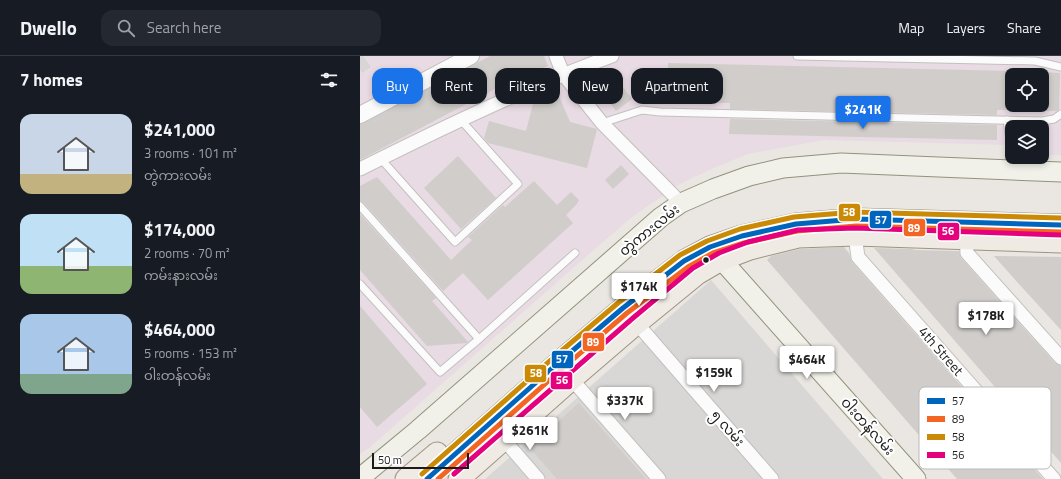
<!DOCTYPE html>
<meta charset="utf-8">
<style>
body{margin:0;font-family:"Titillium Web","Noto Sans Myanmar",sans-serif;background:#242831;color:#f1f3f6;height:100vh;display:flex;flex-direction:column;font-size:15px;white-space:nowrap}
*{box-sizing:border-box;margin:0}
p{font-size:13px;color:#9ea1a6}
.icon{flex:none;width:22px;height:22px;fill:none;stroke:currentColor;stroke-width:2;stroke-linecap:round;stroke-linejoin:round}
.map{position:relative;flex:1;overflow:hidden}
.sheet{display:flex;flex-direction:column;background:#171b24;width:360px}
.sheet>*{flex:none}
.banner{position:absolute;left:12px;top:12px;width:380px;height:36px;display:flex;gap:8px}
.controls{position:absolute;left:645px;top:12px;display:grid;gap:8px}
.controls a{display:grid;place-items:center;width:44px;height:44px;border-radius:8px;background:#171b24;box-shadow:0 2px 6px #0003;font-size:20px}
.scale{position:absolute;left:12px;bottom:10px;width:97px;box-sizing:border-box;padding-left:4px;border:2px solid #1b1b1b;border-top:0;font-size:11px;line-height:14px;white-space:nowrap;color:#1b1b1b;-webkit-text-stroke:3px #fff;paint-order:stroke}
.price{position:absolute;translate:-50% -34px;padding:0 9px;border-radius:4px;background:#fff;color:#222;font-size:13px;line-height:26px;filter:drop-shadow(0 1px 2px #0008)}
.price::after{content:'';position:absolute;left:50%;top:24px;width:12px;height:9px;margin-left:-6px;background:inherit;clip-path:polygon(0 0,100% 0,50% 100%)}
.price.on{background:#1a73e8;color:#fff}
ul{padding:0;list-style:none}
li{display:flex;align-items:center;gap:12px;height:100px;padding:0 20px}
li span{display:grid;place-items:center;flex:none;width:112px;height:80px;border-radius:12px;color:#555}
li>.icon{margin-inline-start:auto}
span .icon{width:48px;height:48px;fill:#fffc;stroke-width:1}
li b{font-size:17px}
h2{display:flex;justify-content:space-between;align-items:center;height:48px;padding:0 20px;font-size:17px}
.tag{padding:0 14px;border-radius:12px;background:#171b24;box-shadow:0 2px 6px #0003;font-size:14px;line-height:36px}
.tag.on{background:#1a73e8;color:#fff}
header{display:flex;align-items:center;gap:24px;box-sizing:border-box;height:56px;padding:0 20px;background:#171b24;border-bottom:1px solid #363941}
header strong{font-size:19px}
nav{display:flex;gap:22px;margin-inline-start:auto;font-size:14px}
.search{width:280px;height:36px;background:#242831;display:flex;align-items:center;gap:10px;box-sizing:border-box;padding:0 14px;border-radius:12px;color:#9ea1a6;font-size:15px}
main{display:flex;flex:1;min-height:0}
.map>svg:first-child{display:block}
</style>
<header>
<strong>Dwello</strong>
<div class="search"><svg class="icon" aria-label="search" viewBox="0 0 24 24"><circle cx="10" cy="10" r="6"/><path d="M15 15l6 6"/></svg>Search here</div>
<nav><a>Map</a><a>Layers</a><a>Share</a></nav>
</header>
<main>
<section class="sheet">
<h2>7 homes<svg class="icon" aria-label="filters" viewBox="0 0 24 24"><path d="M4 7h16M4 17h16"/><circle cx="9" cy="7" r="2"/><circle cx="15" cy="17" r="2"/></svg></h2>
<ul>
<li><span style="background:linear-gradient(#c9d6e8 75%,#c2b280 0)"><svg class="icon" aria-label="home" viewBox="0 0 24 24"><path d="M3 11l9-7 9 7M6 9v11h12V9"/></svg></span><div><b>$241,000</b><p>3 rooms · 101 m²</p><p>တွဲကားလမ်း</p></div></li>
<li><span style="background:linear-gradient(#bfe0f5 65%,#8fb573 0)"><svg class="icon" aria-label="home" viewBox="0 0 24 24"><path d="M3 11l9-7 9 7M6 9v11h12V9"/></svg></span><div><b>$174,000</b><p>2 rooms · 70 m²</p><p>ကမ်းနားလမ်း</p></div></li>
<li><span style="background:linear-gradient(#a9c7e8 75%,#7fa58c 0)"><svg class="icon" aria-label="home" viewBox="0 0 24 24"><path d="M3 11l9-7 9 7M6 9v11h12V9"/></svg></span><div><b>$464,000</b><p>5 rooms · 153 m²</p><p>ဝါးတန်လမ်း</p></div></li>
</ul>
</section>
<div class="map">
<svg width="701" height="423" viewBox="0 0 701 423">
<rect width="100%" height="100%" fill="#eae7e3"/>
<polygon fill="#d9d7d5" points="351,224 523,423 125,423"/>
<path fill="#e8dbe3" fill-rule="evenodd" d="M0 0H701V99H682V71H652V92L647 89 464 84 388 98 349 114 318 129 272 161 237 191 9 392 0 398ZM652 19H682V49H652Z"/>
<polygon fill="#d7d6d4" points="0,0 3,0 11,11 2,17 0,13"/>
<g fill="#d0cdca">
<polygon points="130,0 184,0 188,10 152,24 0,104 0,68 4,67"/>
<polygon points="308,7 652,15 652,54 637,54 637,59 370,53 370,47 307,46"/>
<polygon points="248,11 272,43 256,55 232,23"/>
<polygon points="682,16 700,17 699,54 696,55 682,55"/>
<polygon points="196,33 210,66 237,73 227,112 128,87 124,82 129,65 166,75 173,48 171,44"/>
<polygon points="370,63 637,69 637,84 369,78"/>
<polygon points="98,100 136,142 101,173 64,132"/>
<polygon points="261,109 269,118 253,133 245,124"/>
<polygon points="17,121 91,204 112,184 108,181 143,149 145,151 174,125 197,149 211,136 219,144 217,148 206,159 213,167 128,244 103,217 83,235 4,147 0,145 0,130"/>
<polygon points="0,158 76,242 72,245 108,286 107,287 67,290 0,214"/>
<polygon points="484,191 489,197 492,206 683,423 597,423 407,204 411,200 440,193"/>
<polygon points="514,192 553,193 554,194 599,195 601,202 695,307 701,310 701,407"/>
<polygon points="634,200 701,201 701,274 658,227"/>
<polygon points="0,250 67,328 17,371 0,351"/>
<polygon points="219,347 257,390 286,423 197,423 169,391"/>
</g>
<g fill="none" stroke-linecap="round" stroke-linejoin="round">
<defs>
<g id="service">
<polyline points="437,0 675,5 701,11"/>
<polyline points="647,64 652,98"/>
<polyline points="242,67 282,54 300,56 682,65 694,63 701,58"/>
<polyline points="21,103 95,186 158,128 100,63"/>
<polyline points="0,150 119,283"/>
<polyline points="0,228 80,316 119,283 215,197"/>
</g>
<g id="minor">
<polyline points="196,0 203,18 242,67 321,147"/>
<path d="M0 113C82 72 165 32 252 0"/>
<polyline points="495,173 495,179 498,201 694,423"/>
<polyline points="606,176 607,197 701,302"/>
<polyline points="273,263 412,423"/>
<polyline points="208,319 299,423"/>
<polyline points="139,378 178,423"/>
</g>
<polyline id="tertiary" points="0,59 111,0"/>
<g id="secondary">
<polyline points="352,193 556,423"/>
<polyline points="0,422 58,374 301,161 321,147 353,133 389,120 423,112 481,107 701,116"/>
</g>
<g id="primary">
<polyline points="46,423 77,397"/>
<polyline points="67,423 198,307 263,252 324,205 350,191 382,180 436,168 496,163 701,169"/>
<polyline points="99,423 212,323 277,267 337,218 361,204 390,193 438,181 495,179 701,186"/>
</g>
</defs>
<use href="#service" stroke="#c2c1bf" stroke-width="9"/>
<use href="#minor" stroke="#c2c1bf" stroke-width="15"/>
<use href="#tertiary" stroke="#c2c1bf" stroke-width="18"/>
<use href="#secondary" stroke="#92927c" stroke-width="21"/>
<use href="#primary" stroke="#9f9381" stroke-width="23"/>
<use href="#service" stroke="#fcfbfb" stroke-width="7"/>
<use href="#minor" stroke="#fcfbfb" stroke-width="13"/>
<use href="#tertiary" stroke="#fcfbfb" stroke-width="16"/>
<use href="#secondary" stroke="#f2f1e9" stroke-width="19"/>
<use href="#primary" stroke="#efeae3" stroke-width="21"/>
<defs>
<polyline id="bus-1" points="67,423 198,307 263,252 324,205 350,191 382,180 436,168 496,163 701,169"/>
<polyline id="bus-2" points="78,423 203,312 267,257 328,211 353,197 384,187 437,175 496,170 701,176"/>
<polyline id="bus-3" points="62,418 193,302 258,247 320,199 347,185 380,173 434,161 495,156 701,162"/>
<polyline id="bus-4" points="94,418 273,262 333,212 359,197 388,186 438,174 495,172 701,179"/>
</defs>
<use href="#bus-1" stroke="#fff" stroke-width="8"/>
<use href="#bus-2" stroke="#fff" stroke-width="8"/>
<use href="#bus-3" stroke="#fff" stroke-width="8"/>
<use href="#bus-4" stroke="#fff" stroke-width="8"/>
<use href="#bus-1" stroke="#0065bd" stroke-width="5"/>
<use href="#bus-2" stroke="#f26522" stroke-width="5"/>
<use href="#bus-3" stroke="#cb8a05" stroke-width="5"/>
<use href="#bus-4" stroke="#e5007d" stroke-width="5"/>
</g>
<circle fill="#1b1b1b" stroke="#fff" stroke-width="1.5" cx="346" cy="204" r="3.5"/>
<g text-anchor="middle" stroke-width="4" stroke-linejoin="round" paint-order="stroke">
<g font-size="14" fill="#1b1b1b" stroke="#fff">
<text transform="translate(289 174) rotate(-39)" y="5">တွဲကားလမ်း</text>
<text transform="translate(581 295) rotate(49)" y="5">4th Street</text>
<text transform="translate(508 370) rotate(48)" y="5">ဝါးတန်လမ်း</text>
<text transform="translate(368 372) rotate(49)" y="5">၅ လမ်း</text>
</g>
</g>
<rect x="559" y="331" width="132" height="82" rx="6" fill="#fff" stroke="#bbb" stroke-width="1"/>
<rect x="567" y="342" width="18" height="6" fill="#0065bd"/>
<rect x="567" y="360" width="18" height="6" fill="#f26522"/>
<rect x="567" y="378" width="18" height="6" fill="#cb8a05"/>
<rect x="567" y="396" width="18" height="6" fill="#e5007d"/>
<g font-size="11" fill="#1b1b1b">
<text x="592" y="349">57</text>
<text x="592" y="367">89</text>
<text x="592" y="385">58</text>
<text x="592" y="403">56</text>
</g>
<g stroke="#fff" stroke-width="1.5">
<rect x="478" y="147" width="23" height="19" rx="4" fill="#cb8a05"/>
<rect x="509" y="154" width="23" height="19" rx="4" fill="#0065bd"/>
<rect x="543" y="162" width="23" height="19" rx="4" fill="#f26522"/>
<rect x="577" y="166" width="23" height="19" rx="4" fill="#e5007d"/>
<rect x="222" y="276" width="23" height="20" rx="4" fill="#f26522"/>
<rect x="191" y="294" width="23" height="19" rx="4" fill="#0065bd"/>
<rect x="164" y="308" width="23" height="19" rx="4" fill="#cb8a05"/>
<rect x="190" y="315" width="23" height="19" rx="4" fill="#e5007d"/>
</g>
<g font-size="11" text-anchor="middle" font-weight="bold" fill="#fff">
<text x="489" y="160">58</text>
<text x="521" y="168">57</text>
<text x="554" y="176">89</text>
<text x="588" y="179">56</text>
<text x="233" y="290">89</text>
<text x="202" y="307">57</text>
<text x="176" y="321">58</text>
<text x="202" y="328">56</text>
</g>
</svg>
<div class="controls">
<a><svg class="icon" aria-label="locate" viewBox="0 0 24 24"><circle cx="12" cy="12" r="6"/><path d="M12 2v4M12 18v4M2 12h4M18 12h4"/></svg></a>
<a><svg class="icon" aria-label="layers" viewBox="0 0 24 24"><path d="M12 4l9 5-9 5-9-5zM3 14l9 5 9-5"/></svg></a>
</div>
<div class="scale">50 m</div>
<b class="price on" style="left:503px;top:74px">$241K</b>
<b class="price" style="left:279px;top:251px">$174K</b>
<b class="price" style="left:626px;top:280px">$178K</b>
<b class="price" style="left:447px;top:324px">$464K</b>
<b class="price" style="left:354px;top:337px">$159K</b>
<b class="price" style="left:265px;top:365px">$337K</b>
<b class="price" style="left:170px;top:395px">$261K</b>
<div class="banner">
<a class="tag on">Buy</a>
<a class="tag">Rent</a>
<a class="tag">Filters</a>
<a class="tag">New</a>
<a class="tag">Apartment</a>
</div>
</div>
</main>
